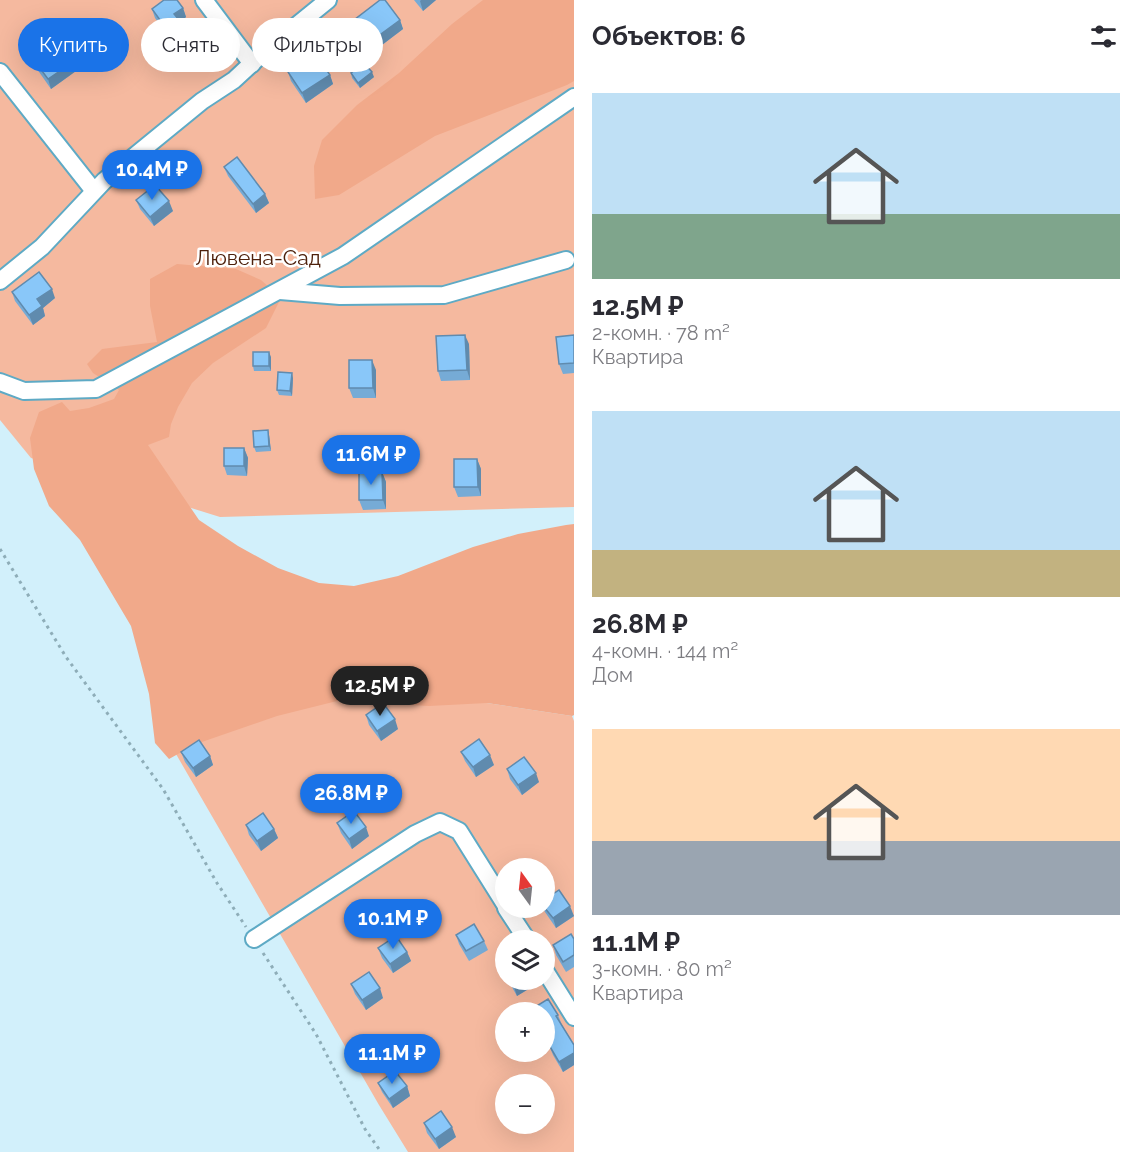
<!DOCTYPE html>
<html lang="ru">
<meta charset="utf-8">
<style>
body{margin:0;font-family:Raleway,sans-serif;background:#f7f7f7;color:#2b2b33;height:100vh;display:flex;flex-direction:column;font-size:22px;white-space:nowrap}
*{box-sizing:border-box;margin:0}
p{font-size:20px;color:#7c7c81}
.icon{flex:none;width:33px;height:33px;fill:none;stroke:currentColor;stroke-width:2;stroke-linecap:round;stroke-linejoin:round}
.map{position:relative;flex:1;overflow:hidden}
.panel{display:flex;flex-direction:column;background:#fff;width:564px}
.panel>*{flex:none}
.top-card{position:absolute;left:18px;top:18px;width:465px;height:54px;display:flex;gap:12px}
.needle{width:39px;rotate:345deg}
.fabs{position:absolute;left:495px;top:858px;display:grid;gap:12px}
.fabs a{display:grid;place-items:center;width:60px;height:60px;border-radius:50%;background:#fff;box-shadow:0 6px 24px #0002;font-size:30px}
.price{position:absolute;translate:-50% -51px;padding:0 14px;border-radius:21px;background:#1a73e8;color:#fff;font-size:20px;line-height:39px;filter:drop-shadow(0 2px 3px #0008)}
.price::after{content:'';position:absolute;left:50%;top:36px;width:18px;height:14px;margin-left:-9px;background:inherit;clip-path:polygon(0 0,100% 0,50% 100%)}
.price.active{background:#222;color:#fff}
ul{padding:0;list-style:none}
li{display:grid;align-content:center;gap:12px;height:318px;padding:0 18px}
li span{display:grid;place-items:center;height:186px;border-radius:0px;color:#555}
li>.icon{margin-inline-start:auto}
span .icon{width:108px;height:108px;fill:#fffc;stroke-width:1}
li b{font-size:26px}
h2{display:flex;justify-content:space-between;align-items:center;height:72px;padding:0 18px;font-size:26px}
.pill{padding:0 21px;border-radius:27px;background:#fff;box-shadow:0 6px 24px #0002;font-size:21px;line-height:54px}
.pill.active{background:#1a73e8;color:#fff}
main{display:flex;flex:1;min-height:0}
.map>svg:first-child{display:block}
</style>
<main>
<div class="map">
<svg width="574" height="1152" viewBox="0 0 574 1152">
<rect width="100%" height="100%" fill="#d2f0fb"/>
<g fill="#f5b99f" fill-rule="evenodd">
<polygon points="0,0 574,0 574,507 220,517 31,458 0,420"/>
<path d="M315 692 487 703 572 716 574 721V1152H408L379 1105 165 735ZM506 868H544V908H506ZM506 940H544V980H506ZM506 1012H544V1052H506ZM506 1084H544V1124H506Z"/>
</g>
<g fill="#f1a98a">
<polygon points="483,0 574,0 574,81 567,85 435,136 339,195 315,199 314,166 322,140 357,105 399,73 452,24"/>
<polygon points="177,264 236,269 261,280 281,298 266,328 213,363 192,383 178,407 171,424 169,437 148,445 199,520 238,546 278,568 319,583 354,586 398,576 473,547 518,534 566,525 574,524 574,715 572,716 487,703 429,706 337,701 277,716 196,744 169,759 155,743 149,694 131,626 80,540 49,506 34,469 30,438 39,412 62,402 70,411 89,408 114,399 119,390 93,373 87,364 102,349 157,342 150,306 150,279"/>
</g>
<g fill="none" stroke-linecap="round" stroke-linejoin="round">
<defs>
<g id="minor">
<polyline points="204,0 252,64"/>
<polyline points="0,72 94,191"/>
<polyline points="0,281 42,247 104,181 202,101 234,80 264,52 328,0"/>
<polyline points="280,291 340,296 444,295 566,260"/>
<polyline points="0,382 24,391 96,389 343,256 574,97"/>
<polyline points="506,908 527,940"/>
<polyline points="254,939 415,834 440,822 459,831 506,906"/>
<polyline points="544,969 574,1017"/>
</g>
</defs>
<use href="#minor" stroke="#5eaac5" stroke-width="20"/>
<g stroke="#8eadb8" stroke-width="3" stroke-dasharray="3 4.5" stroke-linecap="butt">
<polyline points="0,549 66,657 163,789 217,883 246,927"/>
<polyline points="263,953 316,1034 365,1129 381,1152"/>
</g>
<use href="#minor" stroke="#fff" stroke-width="16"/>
</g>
<g fill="#76abd6">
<polygon points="414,0 436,0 423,11"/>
<polygon points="183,8 186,17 180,22 200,51 177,69 166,57 163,47 171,40 155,18 152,9"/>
<polygon points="354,20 400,20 403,29 374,51 357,30"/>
<polygon points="322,39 345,40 346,45 332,56 323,44"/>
<polygon points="39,44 73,62 76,71 51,89 37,69 33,59 42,53"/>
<polygon points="288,72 330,75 333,84 306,103 291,81"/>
<polygon points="351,73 374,77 360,88 352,78"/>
<polygon points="224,167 265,194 269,203 256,213 228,176"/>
<polygon points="136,200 173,211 154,226 140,209"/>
<polygon points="12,292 55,298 43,308 45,316 33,325 15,301"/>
<polygon points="574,335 574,373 563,374 559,364"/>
<polygon points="469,344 470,380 441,381 438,371"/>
<polygon points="271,357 271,371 254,371 253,366"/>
<polygon points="376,370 376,398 353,398 349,388"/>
<polygon points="293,378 292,396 279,395 277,390"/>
<polygon points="269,435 271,451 256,452 254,447"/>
<polygon points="244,448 248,458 247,476 227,475 224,466"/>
<polygon points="477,459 481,469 481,496 458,497 454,487"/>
<polygon points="382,472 386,482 386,509 363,510 359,500"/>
<polygon points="366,715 398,729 381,741 369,725"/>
<polygon points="181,752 210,756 213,765 196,777 185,762"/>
<polygon points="461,752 494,765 476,777 465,761"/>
<polygon points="507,769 539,782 522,795 510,779"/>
<polygon points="337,823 369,836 352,849 341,833"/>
<polygon points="246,825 274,829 278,838 261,851 249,835"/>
<polygon points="543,908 544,908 574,916 556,928 545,912"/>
<polygon points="456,935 484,941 488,950 469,961 459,944"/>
<polygon points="574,939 574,967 566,972 556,955 553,945"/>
<polygon points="378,948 407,952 411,961 393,973 382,958"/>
<polygon points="508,980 533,980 535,985 517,996"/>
<polygon points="351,984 383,998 366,1010 355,994"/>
<polygon points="548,999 558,1015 562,1025 574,1045 574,1065 563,1072 553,1055 549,1045 544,1038 544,1012 531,1012 530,1010"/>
<polygon points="378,1083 407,1086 410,1096 393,1108 382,1092"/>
<polygon points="424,1123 456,1137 439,1149 427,1133"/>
</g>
<g fill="#608bae">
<polygon points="421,0 436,0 423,11 420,1"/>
<polygon points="183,8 186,17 178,24 174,14"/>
<polygon points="400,20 403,29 374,51 370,42"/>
<polygon points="345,40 346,45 332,56 330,51"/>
<polygon points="196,41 200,51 177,69 173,60"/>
<polygon points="73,62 76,71 51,89 48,79"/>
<polygon points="372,72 374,77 360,88 358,83"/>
<polygon points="330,75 333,84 306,103 302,93"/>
<polygon points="265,194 269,203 256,213 253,204"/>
<polygon points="169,201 173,211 154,226 150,217"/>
<polygon points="52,289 55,298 43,308 45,316 33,325 29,315 37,299"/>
<polygon points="465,335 469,344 470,380 467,370"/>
<polygon points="269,352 271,357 271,371 269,366"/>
<polygon points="372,360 376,370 376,398 373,388"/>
<polygon points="292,373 293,378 292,396 290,391"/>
<polygon points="268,430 269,435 271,451 269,446"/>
<polygon points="244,448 248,458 247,476 244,466"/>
<polygon points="477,459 481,469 481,496 478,487"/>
<polygon points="382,472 386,482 386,509 383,500"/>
<polygon points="395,719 398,729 381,741 377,731"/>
<polygon points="490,755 494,765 476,777 473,767"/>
<polygon points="210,756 213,765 196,777 193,768"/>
<polygon points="536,773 539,782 522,795 518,785"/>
<polygon points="366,827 369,836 352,849 349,839"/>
<polygon points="274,829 278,838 261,851 257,841"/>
<polygon points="570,906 574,916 556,928 553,918"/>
<polygon points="407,952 411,961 393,973 390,964"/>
<polygon points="525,980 533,980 535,985 517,996 514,987"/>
<polygon points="380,988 383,998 366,1010 362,1000"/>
<polygon points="574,1053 574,1065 563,1072 559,1062"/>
<polygon points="407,1086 410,1096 393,1108 389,1099"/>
<polygon points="452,1127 456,1137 439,1149 435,1139"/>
</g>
<g fill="#89c7f9" stroke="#608bae" stroke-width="1.5">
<polygon points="164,0 177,0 183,8 174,14 196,41 173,60 163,47 173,38 152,9"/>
<polygon points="380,0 385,0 400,20 370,42 354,20"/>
<polygon points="336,28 345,40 330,51 322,39"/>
<polygon points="53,34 73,62 48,79 33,59 44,51 39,44"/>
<polygon points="315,53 330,75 302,93 288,72"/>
<polygon points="364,63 372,72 358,83 351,73"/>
<polygon points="237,157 265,194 253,204 224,167"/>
<polygon points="155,185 169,201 150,217 136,200"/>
<polygon points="39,272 52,289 37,299 42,306 29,315 12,292"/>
<polygon points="465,335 467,370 438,371 436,336"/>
<polygon points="574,335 574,363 559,364 556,337"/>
<rect x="253" y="352" width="16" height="14"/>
<polygon points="349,360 372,360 373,388 349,388"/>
<polygon points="278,372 292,373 290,391 277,390"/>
<polygon points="268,430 269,446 254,447 253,431"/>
<rect x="224" y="448" width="20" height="18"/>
<polygon points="454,459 477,459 478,487 454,487"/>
<polygon points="359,472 382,472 383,500 359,500"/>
<polygon points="383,703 395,719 377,731 366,715"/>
<polygon points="479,739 490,755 473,767 461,752"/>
<polygon points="199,740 210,756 193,768 181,752"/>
<polygon points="524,757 536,773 518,785 507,769"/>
<polygon points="354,811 366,827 349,839 337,823"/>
<polygon points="263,813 274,829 257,841 246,825"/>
<polygon points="559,890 570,906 553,918 544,907 544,900"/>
<polygon points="474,924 484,941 466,951 456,935"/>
<polygon points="571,934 574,939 574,955 563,962 553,945"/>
<polygon points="396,936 407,952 390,964 378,948"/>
<polygon points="369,972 380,988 362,1000 351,984"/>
<polygon points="509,980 525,980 514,987"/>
<polygon points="548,999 558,1015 556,1016 574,1045 574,1053 559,1062 549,1045 551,1044 544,1034 544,1012 531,1012 530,1010"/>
<polygon points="395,1071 407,1086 389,1099 378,1083"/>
<polygon points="441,1111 452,1127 435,1139 424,1123"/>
</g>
<g text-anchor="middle" stroke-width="5" stroke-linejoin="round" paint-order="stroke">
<g font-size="21" fill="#4e210c" stroke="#fff">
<text x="258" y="265">Лювена-Сад</text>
</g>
</g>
</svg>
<div class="fabs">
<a><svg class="needle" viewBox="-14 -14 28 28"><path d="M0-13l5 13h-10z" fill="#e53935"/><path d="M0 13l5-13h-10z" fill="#7c7c81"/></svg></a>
<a><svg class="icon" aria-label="layers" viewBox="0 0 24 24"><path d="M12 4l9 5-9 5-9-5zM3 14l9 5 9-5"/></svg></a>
<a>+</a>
<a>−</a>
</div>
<b class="price" style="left:152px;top:201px">10.4M ₽</b>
<b class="price" style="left:371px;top:486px">11.6M ₽</b>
<b class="price active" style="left:380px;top:717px">12.5M ₽</b>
<b class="price" style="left:351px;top:825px">26.8M ₽</b>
<b class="price" style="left:393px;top:950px">10.1M ₽</b>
<b class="price" style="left:392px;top:1085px">11.1M ₽</b>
<div class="top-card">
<a class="pill active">Купить</a>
<a class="pill">Снять</a>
<a class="pill">Фильтры</a>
</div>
</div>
<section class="panel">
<h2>Объектов: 6<svg class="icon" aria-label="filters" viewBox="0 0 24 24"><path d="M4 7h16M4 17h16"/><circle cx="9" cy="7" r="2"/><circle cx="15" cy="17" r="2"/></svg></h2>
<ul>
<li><span style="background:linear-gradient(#bfe0f5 65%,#7fa58c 0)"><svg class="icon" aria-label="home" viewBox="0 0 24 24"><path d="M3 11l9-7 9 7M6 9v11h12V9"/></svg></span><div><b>12.5M ₽</b><p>2-комн. · 78 m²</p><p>Квартира</p></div></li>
<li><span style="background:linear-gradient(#bfe0f5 75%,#c2b280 0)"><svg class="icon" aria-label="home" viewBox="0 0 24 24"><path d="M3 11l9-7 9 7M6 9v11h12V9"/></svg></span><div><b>26.8M ₽</b><p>4-комн. · 144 m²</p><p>Дом</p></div></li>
<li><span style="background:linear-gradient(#ffd9b3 60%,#9aa5b1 0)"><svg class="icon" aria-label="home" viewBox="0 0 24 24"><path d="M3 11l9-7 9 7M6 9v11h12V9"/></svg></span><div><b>11.1M ₽</b><p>3-комн. · 80 m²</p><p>Квартира</p></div></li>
</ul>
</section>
</main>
